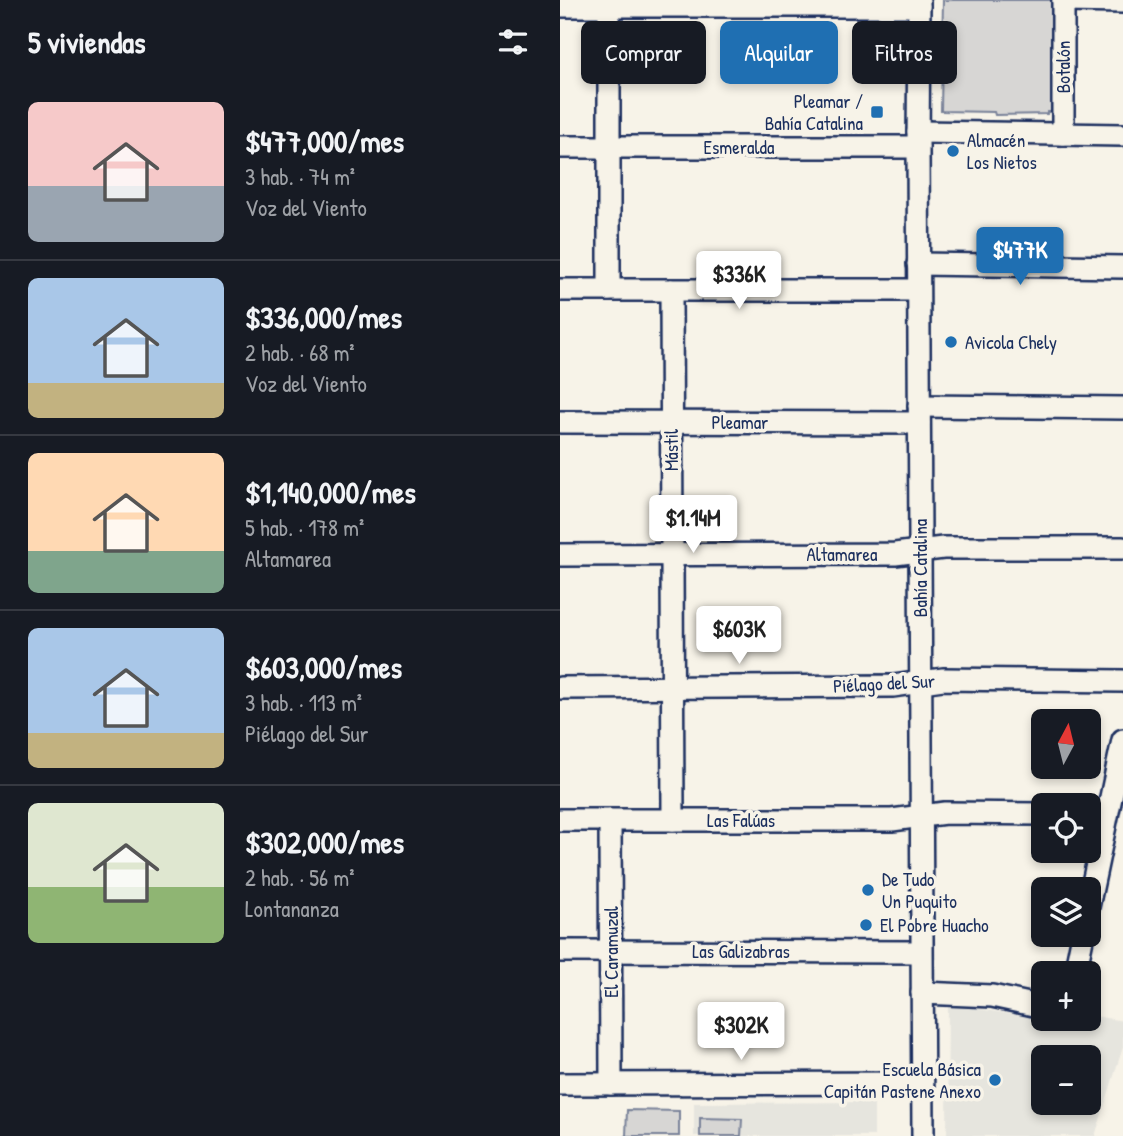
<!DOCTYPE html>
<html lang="es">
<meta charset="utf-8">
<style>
body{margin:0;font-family:"Patrick Hand",sans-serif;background:#242831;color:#f1f3f6;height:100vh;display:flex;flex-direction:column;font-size:26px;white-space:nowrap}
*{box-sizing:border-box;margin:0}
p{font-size:23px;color:#9ea1a6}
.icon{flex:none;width:38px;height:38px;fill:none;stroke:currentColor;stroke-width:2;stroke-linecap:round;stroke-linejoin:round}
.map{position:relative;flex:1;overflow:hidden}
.details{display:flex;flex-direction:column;background:#171b24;width:560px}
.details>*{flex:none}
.guide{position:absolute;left:21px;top:21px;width:436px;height:63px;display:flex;gap:14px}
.needle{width:46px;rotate:7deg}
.tools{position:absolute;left:471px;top:709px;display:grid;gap:14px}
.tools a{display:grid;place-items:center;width:70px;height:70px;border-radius:10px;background:#171b24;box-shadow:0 4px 10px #0003;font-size:35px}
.price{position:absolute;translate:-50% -60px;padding:0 16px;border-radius:7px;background:#fff;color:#222;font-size:23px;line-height:46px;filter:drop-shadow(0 2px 4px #0008)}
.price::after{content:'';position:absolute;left:50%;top:42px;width:21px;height:16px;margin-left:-10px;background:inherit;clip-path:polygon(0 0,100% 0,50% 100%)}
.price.selected{background:#1f6fb2;color:#fff}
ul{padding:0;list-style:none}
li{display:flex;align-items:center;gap:21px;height:175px;padding:0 28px}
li+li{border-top:2px solid #363941}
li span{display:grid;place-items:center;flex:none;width:196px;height:140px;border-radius:10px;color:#555}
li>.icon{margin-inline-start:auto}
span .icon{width:84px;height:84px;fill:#fffc;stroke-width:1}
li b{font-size:30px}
h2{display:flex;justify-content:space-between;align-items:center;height:84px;padding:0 28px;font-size:30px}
.chip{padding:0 24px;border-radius:10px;background:#171b24;box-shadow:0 4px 10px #0003;font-size:24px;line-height:63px}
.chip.selected{background:#1f6fb2;color:#fff}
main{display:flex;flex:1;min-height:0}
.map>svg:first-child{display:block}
</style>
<main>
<section class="details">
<h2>5 viviendas<svg class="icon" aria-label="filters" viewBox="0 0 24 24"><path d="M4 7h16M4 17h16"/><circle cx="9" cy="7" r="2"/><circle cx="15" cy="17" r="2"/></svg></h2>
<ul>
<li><span style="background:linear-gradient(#f6c9c9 60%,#9aa5b1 0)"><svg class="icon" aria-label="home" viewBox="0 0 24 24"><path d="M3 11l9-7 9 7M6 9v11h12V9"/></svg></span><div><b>$477,000/mes</b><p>3 hab. · 74 m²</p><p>Voz del Viento</p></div></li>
<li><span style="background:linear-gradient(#a9c7e8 75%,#c2b280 0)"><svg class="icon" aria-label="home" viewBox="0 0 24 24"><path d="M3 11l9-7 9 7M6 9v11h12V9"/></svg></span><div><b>$336,000/mes</b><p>2 hab. · 68 m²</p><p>Voz del Viento</p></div></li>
<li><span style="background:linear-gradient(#ffd9b3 70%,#7fa58c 0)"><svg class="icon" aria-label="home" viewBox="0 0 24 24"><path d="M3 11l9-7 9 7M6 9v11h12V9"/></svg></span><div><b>$1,140,000/mes</b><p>5 hab. · 178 m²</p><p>Altamarea</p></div></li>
<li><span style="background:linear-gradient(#a9c7e8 75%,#c2b280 0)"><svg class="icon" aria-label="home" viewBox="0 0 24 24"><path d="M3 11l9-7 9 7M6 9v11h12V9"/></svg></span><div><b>$603,000/mes</b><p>3 hab. · 113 m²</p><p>Piélago del Sur</p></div></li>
<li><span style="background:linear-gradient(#dfe7d0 60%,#8fb573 0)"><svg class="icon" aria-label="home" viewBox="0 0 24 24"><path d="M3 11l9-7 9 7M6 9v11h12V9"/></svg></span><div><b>$302,000/mes</b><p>2 hab. · 56 m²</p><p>Lontananza</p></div></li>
</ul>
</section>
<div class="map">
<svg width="563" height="1136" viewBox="0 0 563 1136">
<rect width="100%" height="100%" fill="#f7f3e8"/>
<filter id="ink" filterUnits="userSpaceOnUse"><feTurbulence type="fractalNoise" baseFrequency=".0143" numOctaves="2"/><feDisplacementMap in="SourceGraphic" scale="14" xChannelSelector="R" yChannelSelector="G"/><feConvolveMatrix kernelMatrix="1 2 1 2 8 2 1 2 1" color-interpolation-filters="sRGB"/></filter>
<g filter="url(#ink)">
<g fill="#e6e5de" fill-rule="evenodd">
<path d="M388 1004 512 1024 514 1019 528 1018 529 1015 563 1021V1047L535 1136H387ZM483 1057H528V1102H483Z"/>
<polygon points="314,1102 314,1136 134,1136 134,1103"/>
</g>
<g fill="#d7d6d4" stroke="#798299" stroke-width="2">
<polygon points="383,0 495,0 495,112 487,112 487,114 435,115 434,112 381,111"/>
<polygon points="67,1110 119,1111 119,1136 66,1136"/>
<polygon points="140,1118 182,1119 181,1136 140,1136"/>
</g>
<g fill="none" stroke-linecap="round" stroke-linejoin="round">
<defs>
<g id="minor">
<polyline points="359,0 358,147 363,1136"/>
<polyline points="503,0 503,134"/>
<polyline points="503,1 563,2"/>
<polyline points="0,6 359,6"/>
<polyline points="49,6 49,290"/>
<polyline points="358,132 563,135"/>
<polyline points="0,147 358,147"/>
<polyline points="358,264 563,267"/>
<polyline points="0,290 358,290"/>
<polyline points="111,290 113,820"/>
<polyline points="359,406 563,408"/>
<polyline points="0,422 359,423"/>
<polyline points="0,555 335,554 383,548 563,548"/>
<polyline points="0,688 333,686 383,679 563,681"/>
<polyline points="0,820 332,820 385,813 483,814"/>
<polyline points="50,820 51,1084"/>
<polyline points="528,907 563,740"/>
<polyline points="0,951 361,952"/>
<polyline points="515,973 523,934"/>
<polyline points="362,993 432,996 483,1007"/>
<polyline points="0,1084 362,1083"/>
</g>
</defs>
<use href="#minor" stroke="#1b2f5e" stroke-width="26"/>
<use href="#minor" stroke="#f7f3e8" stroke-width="21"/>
</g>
</g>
<g fill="#1f6fb2" stroke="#f7f3e8" stroke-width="2.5">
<rect x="310" y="105" width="14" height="14" rx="3.5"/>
<circle cx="393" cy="151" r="7"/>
<circle cx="391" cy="342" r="7"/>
<circle cx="308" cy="890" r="7"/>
<circle cx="306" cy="925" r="7"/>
<circle cx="435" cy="1080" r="7"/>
</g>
<g text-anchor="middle" stroke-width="7" stroke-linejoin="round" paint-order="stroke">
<g font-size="19" fill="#1b2f5e" stroke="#f7f3e8">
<text transform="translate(503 67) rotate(-90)" y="7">Botalón</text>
<text x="179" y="154">Esmeralda</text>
<text x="180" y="429">Pleamar</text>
<text transform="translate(111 450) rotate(-90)" y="7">Mástil</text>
<text x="282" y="561">Altamarea</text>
<text transform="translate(360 568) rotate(-90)" y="7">Bahía Catalina</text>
<text transform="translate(324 683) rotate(-3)" y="7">Piélago del Sur</text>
<text x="181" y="827">Las Falúas</text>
<text x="181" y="958">Las Galizabras</text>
<text transform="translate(51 952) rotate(-90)" y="7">El Caramuzal</text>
</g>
<g font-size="19" fill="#1b2f5e" stroke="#f7f3e8" text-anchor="start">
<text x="303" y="108" text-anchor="end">Pleamar /<tspan x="303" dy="22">Bahía Catalina</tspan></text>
<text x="407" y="147">Almacén<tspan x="407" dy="22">Los Nietos</tspan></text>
<text x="405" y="349">Avicola Chely</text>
<text x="322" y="886">De Tudo<tspan x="322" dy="22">Un Puquito</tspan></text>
<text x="320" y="932">El Pobre Huacho</text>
<text x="421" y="1076" text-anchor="end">Escuela Básica<tspan x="421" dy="22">Capitán Pastene Anexo</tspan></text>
</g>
</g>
</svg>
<div class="tools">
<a><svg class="needle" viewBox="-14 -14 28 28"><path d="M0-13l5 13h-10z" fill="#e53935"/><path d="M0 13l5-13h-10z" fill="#9ea1a6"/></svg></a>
<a><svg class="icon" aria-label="locate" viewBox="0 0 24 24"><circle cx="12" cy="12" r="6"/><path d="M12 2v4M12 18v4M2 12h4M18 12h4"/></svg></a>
<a><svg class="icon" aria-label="layers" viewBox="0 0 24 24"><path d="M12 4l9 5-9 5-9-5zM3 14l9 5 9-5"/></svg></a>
<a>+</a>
<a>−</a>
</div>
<b class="price selected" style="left:460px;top:287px">$477K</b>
<b class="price" style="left:179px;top:311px">$336K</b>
<b class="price" style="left:133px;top:555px">$1.14M</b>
<b class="price" style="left:179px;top:666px">$603K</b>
<b class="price" style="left:181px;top:1062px">$302K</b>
<div class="guide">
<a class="chip">Comprar</a>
<a class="chip selected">Alquilar</a>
<a class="chip">Filtros</a>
</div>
</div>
</main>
